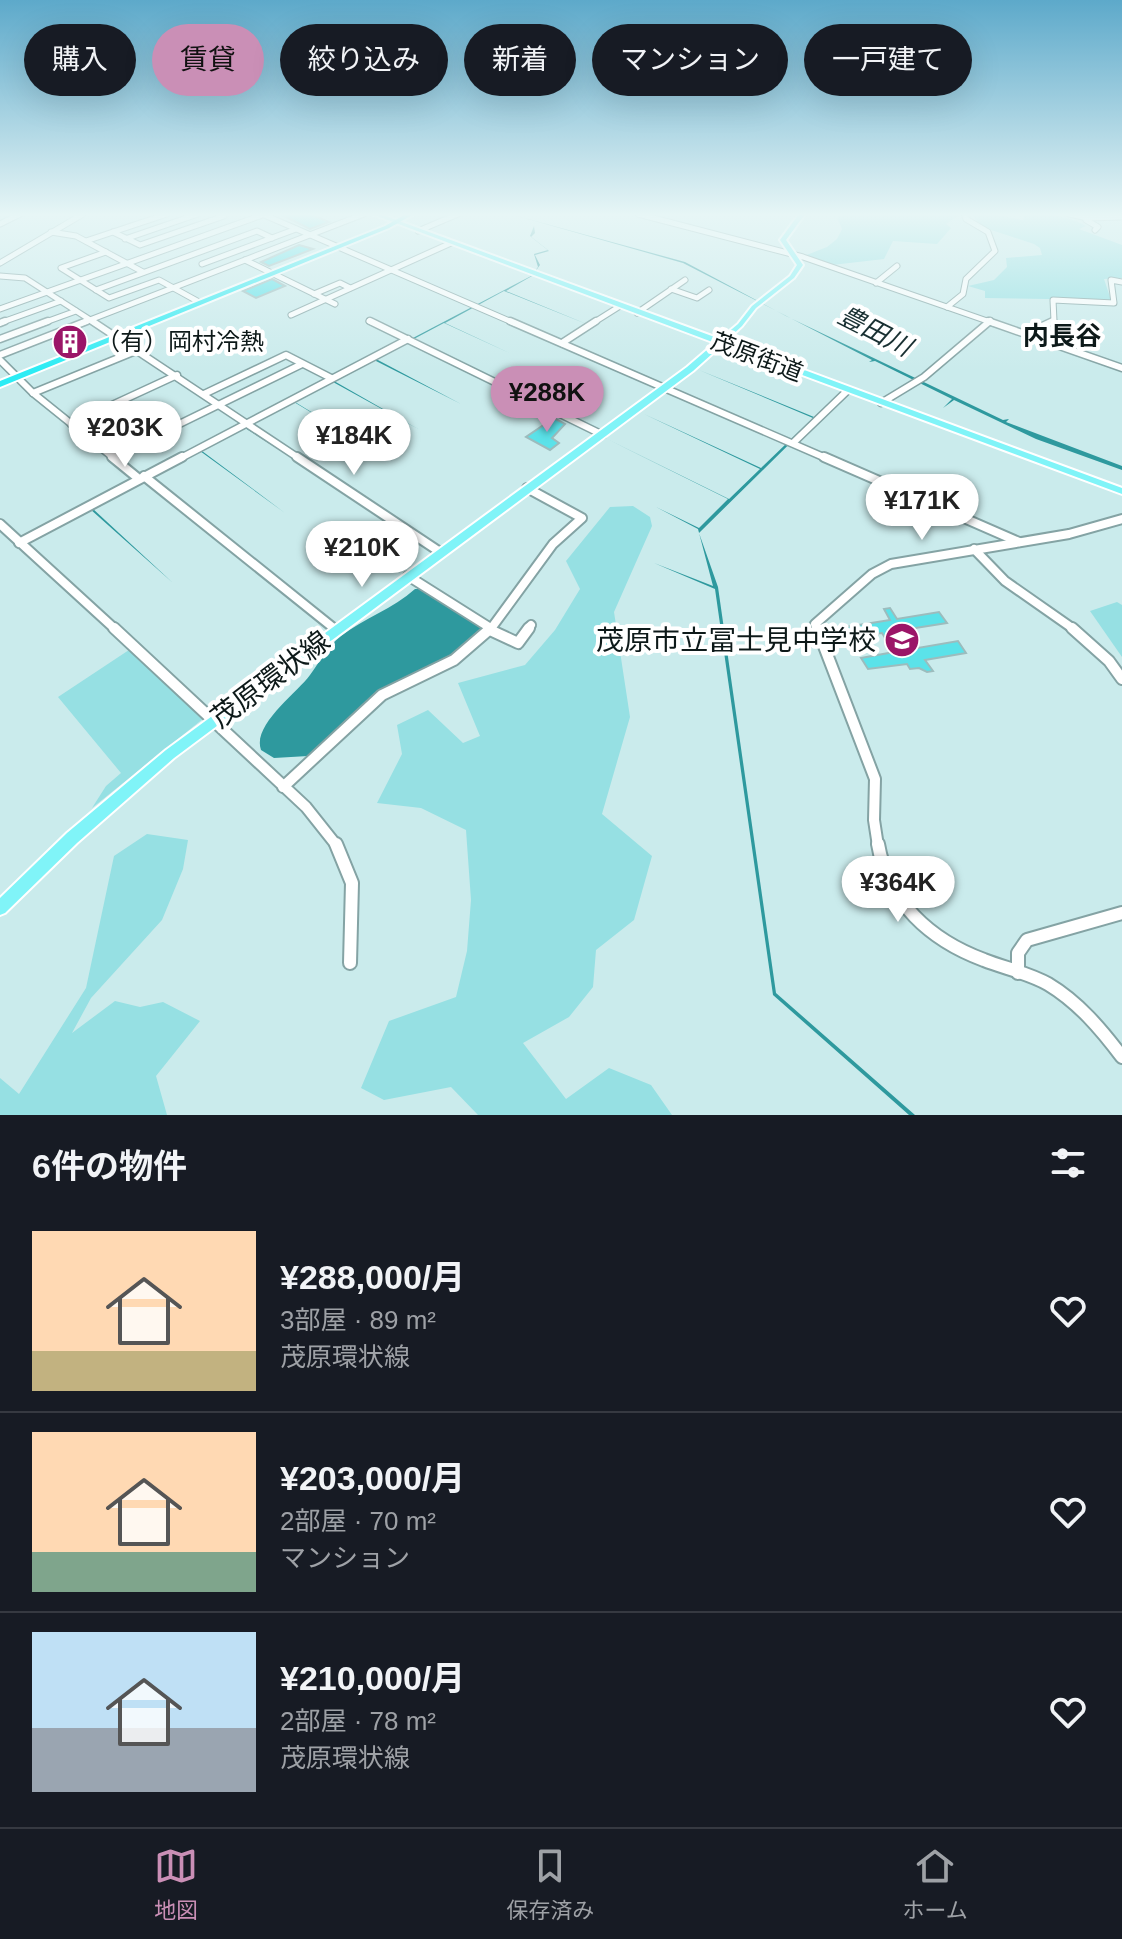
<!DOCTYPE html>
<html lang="ja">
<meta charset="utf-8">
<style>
body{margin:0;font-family:Arial,"Noto Sans JP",sans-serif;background:#20242c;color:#f1f3f6;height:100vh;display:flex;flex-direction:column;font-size:30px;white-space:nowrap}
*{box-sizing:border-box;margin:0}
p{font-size:26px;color:#9ea1a6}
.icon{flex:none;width:44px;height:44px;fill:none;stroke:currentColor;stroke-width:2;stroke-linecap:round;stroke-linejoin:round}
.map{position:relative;height:1115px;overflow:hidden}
.details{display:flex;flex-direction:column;background:#171b24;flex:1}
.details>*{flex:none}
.hud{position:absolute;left:24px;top:24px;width:1074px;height:72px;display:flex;gap:16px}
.price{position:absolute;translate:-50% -68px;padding:0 18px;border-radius:28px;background:#fff;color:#222;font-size:26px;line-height:52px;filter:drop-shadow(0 2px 4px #0008)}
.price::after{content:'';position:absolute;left:50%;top:48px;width:24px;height:18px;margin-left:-12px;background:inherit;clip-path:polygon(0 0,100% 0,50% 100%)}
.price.active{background:#ca8fb6;color:#111}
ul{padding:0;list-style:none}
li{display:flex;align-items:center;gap:24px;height:200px;padding:0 32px}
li+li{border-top:2px solid #363941}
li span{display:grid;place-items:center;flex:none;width:224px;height:160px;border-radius:0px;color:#555}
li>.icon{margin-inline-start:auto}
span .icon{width:96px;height:96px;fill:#fffc;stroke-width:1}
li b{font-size:34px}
h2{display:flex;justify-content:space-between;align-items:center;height:96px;padding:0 32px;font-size:34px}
.tag{padding:0 28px;border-radius:36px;background:#171b24;box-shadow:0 8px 32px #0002;font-size:28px;line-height:72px}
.tag.active{background:#ca8fb6;color:#111}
.menu{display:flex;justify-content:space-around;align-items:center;height:112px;border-top:2px solid #363941;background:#171b24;font-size:22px;color:#9ea1a6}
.menu a{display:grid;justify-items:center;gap:4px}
.menu .active{color:#ca8fb6}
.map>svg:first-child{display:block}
</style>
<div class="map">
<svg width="1122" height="1115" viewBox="0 0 1122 1115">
<rect width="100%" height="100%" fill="#caebec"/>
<g fill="#96e0e3">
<polygon points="846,214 958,214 959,215 946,224 951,228 937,244 893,241 884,259 832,265 804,256 827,247 837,239 842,229 837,217"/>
<path d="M971 214H991L1023 220 1025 214C1046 214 1067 215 1086 226L1079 229 1122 245V278L1104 279 1111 300 985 298V291L968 286 994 280 1007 267 1006 258 1042 255 1040 248 1034 244 982 227Z"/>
<polygon points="633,506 650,517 652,526 614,612 630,717 602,814 652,856 634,920 596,950 593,987 569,1017 523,1043 566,1099 609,1068 651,1085 672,1115 478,1115 451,1087 384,1100 361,1088 389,1021 456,997 467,951 471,900 466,830 421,808 377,803 402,754 397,725 428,710 463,743 480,736 458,683 525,665 555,630 580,589 566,561 610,507"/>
<polygon points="1117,602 1122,605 1122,657 1090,611"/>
<polygon points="87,610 204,718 92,808 106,786 121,773 58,697 129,650"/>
<polygon points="147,834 188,840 183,869 162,920 91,998 72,1033 115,1001 140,1007 163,1002 200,1021 156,1076 167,1115 0,1115 0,1078 19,1094 86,988 114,856"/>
</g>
<g fill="#2e999e">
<polygon points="510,214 685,262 786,316 1003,420 1009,419 1006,422 1122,466 1122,470 1036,439 954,400 943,408 952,399 875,361 869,362 872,360 683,263"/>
<polygon points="534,226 535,233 531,237 549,251 535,255 540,265 532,276 506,291 589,325 504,291 445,323 529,362 444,323 376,359 461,404 374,360 334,381 418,429 333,382 295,402 380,454 294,402 246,428 331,483 245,428 202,451 285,513 200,451 92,508 173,583 90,509 25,542 531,276 538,267 534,254 548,250 530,236"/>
<polygon points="699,370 814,417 842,392 699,533 718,587 776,993 915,1115 909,1115 773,995 715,589 654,563 713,586 698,529 656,507 699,528 728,499 607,439 729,499 760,469 644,414 761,468 813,418"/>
<path d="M415 589H422L483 628V631L455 653 379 690 308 756 274 758 261 750C252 725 297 693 310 675 321 660 326 648 341 636 364 618 393 609 415 589Z"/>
</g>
<g fill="#5be2e9" stroke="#9cbcbd" stroke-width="2">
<polygon points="280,214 310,214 329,222 310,229"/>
<polygon points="299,245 313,249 269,266 261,262"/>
<polygon points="272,279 285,286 256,298 243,291"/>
<polygon points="554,418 565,424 552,438 559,443 550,450 526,437"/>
<polygon points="890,608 897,619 939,612 947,623 909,629 918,648 958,641 966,653 925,660 933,671 927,672 919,668 910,669 907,664 868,669 861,658 894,652 882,633 852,637 846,627 890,620 884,609"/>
</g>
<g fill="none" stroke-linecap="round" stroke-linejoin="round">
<defs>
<g id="minor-far4">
<polyline points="262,214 514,323"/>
<polyline points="638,214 803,257 993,323"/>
<polyline points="1069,214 1088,218 1122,217"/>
<polyline points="1086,220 1098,227 1095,230"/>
<polyline points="0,224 20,214"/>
<polyline points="418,231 458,214"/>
<polyline points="51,232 76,236 143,272"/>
<polyline points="113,232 140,245 224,216 220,214"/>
<polyline points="125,239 198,214"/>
<polyline points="86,241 167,214"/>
<polyline points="106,252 61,268 109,298 159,280 199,302"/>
<polyline points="245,260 335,304"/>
<polyline points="0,263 83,214"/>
<polyline points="202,264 296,229"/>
<polyline points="0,276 25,278 95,323"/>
<polyline points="876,283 897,266"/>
<polyline points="671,289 697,298 709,290"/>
<polyline points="96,290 257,231 272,238"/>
<polyline points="314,294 340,283 350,288"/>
<polyline points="947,307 963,294 966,279 995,251 988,232 966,219 964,214"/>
<polyline points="0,309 265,214"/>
<polyline points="637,313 685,280"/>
<polyline points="291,315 451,243"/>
<polyline points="369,321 374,323"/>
<polyline points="0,323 61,301"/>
<polyline points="43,323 76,311"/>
<polyline points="82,323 364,214"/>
<polyline points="593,323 620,306"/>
<polyline points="987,323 990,321"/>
<polyline points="1049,323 1054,321 1053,300 1114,303 1111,280 1122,282"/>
</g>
<g id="minor-far3">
<polyline points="92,321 300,459"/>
<polyline points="370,321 603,435"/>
<polyline points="510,321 828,459"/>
<polyline points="988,321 1122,368"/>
<polyline points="0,323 5,321"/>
<polyline points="1025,334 1053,321"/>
<polyline points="0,339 48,321"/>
<polyline points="562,343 596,321"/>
<polyline points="0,355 87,321"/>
<polyline points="0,360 33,393 115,459"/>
<polyline points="33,393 138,350"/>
<polyline points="204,394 286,355 331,378"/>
<polyline points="881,403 924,377 990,321"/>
<polyline points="71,424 177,375"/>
<polyline points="793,443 847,391"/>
<polyline points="112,457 302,364"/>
<polyline points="179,459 408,339"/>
</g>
<g id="minor-far2">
<polyline points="112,457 139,479"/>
<polyline points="297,457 440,552"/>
<polyline points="824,457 1019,542"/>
<polyline points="144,476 336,630"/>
<polyline points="0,524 116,630"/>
<polyline points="19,543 182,457"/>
<polyline points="974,549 1005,581 1075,630"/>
<polyline points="408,576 492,629"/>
<polyline points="490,630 553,544 582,518 527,488"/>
<polyline points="527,630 531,625"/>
<polyline points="817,630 815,624 872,574 891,564 1069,534 1122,519"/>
</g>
<g id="minor-far1">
<polyline points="114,628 306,807 337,846"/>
<polyline points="817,628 875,779 874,820 878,846"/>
<polyline points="1072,628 1109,661 1122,679"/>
<polyline points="490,630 518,643 529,628"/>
<polyline points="283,787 382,695 454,660 491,628"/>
</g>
<g id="minor">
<polyline points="336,844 352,883 350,963"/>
<path d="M878 844C888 902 930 940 984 960 1004 968 1029 973 1048 984 1078 1002 1101 1029 1122 1057"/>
<polyline points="1018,973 1018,953 1027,940 1122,913"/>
</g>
<polygon id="major" points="372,214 380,214 720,339 738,324 752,306 790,276 797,265 780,240 799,214 805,214 786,240 803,265 794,278 756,308 742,326 726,341 1122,488 1122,494 722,345 693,371 174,758 77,843 5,913 0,915 0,898 67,833 166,750 687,367 715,343"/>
<polygon id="highway" points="406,214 414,214 389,228 0,387 0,381 385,226"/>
</defs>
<use href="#minor-far4" stroke="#84a3a4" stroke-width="7"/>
<use href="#minor-far3" stroke="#84a3a4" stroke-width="9"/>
<use href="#minor-far2" stroke="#84a3a4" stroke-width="12"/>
<use href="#minor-far1" stroke="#84a3a4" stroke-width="14"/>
<use href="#minor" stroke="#84a3a4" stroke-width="16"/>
<use href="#major" stroke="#fff" stroke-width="4"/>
<use href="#highway" stroke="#fff" stroke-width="4"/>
<use href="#minor-far4" stroke="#fff" stroke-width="5"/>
<use href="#minor-far3" stroke="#fff" stroke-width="6"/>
<use href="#minor-far2" stroke="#fff" stroke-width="8"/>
<use href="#minor-far1" stroke="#fff" stroke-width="10"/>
<use href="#minor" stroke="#fff" stroke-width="12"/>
<use href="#major" fill="#80f4f8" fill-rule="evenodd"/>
<use href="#highway" fill="#2cecf4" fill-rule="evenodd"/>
</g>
<linearGradient id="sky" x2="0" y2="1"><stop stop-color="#5da9ca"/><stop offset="0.58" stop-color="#e7f6f6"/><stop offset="1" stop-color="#e7f6f6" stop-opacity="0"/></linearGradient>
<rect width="1122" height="370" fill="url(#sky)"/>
<defs>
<symbol id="building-disc" viewBox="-11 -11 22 22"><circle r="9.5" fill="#9b1568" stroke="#fff"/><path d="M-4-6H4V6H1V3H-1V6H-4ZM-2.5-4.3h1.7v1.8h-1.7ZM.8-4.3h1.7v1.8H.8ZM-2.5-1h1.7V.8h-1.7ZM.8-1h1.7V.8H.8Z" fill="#fff"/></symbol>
<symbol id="school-disc" viewBox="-11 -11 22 22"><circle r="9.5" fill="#9b1568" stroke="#fff"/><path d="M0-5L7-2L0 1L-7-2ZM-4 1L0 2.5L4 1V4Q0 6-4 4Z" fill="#fff"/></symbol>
</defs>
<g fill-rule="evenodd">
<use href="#building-disc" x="50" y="322" width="40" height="40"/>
<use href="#school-disc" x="882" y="620" width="40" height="40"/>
</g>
<g text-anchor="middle" stroke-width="8" stroke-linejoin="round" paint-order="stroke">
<g font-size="24" fill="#0d1919" stroke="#fff" text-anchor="start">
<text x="96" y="350">（有）岡村冷熱</text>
</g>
<g font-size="24" fill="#0d1919" stroke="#fff">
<text transform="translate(757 357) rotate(21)" y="8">茂原街道</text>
</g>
<g font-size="26" font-style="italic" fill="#193032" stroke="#fff">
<text transform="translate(875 331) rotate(27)" y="9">豊田川</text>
</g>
<g font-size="26" font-weight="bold" fill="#0d1919" stroke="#fff">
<text x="1062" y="345">内長谷</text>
</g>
<g font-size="28" fill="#0d1919" stroke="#fff" text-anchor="end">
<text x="876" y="650">茂原市立冨士見中学校</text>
</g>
<g font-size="28" fill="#0d1919" stroke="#fff">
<text transform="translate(270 679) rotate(-37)" y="10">茂原環状線</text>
</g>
</g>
</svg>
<b class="price active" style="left:547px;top:434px">¥288K</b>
<b class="price" style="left:125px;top:469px">¥203K</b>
<b class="price" style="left:354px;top:477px">¥184K</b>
<b class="price" style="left:922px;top:542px">¥171K</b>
<b class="price" style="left:362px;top:589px">¥210K</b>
<b class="price" style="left:898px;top:924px">¥364K</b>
<div class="hud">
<a class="tag">購入</a>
<a class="tag active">賃貸</a>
<a class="tag">絞り込み</a>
<a class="tag">新着</a>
<a class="tag">マンション</a>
<a class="tag">一戸建て</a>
</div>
</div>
<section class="details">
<h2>6件の物件<svg class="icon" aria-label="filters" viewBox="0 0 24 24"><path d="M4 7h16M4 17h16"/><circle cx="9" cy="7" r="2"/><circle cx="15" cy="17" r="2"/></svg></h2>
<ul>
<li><span style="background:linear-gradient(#ffd9b3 75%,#c2b280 0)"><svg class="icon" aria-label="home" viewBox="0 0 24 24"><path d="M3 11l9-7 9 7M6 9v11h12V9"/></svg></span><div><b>¥288,000/月</b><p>3部屋 · 89 m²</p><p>茂原環状線</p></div><svg class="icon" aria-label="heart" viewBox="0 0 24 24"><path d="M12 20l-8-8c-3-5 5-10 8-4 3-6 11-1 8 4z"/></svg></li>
<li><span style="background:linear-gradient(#ffd9b3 75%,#7fa58c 0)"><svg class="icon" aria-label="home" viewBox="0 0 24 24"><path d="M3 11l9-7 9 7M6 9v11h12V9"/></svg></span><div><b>¥203,000/月</b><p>2部屋 · 70 m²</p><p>マンション</p></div><svg class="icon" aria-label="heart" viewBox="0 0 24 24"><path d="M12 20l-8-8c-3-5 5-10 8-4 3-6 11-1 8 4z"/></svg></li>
<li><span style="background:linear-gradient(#bfe0f5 60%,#9aa5b1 0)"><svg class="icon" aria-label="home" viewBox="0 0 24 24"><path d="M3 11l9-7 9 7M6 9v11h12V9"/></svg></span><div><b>¥210,000/月</b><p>2部屋 · 78 m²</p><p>茂原環状線</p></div><svg class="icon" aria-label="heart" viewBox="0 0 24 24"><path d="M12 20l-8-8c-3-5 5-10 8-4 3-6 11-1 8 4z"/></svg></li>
</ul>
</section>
<nav class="menu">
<a class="active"><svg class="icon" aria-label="map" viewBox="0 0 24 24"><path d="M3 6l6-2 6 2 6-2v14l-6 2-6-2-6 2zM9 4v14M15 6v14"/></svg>地図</a>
<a><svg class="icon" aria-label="saved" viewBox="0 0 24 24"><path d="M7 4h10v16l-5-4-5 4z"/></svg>保存済み</a>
<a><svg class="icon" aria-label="home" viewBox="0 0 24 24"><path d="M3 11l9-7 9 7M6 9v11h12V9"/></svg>ホーム</a>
</nav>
